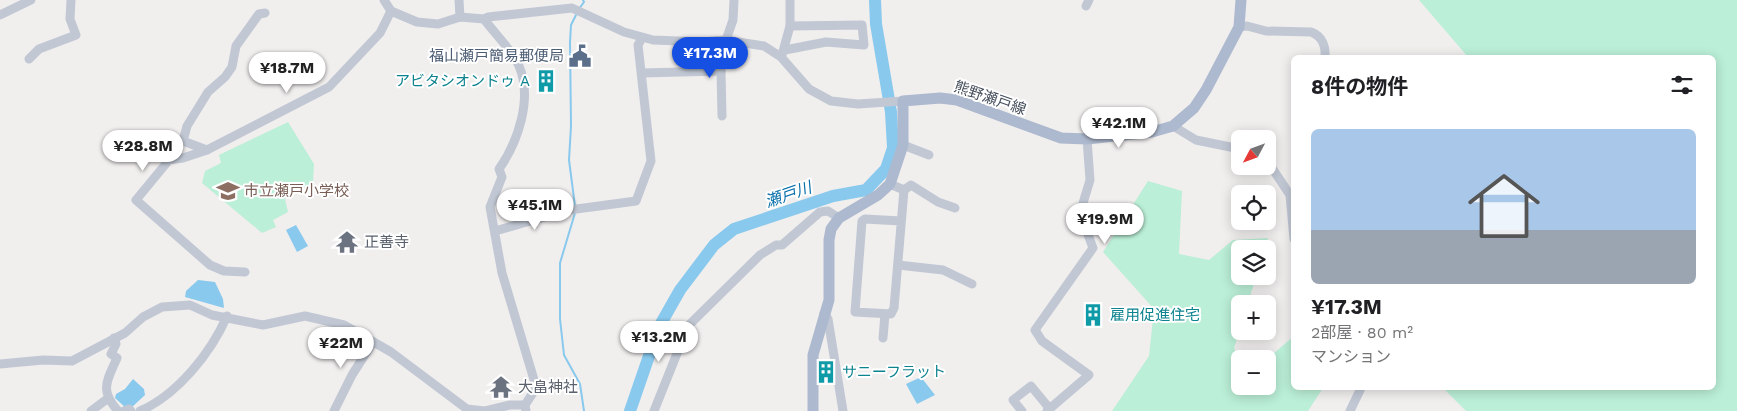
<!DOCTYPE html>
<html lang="ja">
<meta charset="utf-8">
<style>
body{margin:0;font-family:"Work Sans","Noto Sans JP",sans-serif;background:#f2f2f2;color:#202124;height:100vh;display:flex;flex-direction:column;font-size:19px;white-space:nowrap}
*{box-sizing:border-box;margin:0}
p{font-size:16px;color:#757577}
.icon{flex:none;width:28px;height:28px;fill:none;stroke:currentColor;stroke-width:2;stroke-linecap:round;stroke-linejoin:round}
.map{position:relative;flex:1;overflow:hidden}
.side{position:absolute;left:1291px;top:55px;width:425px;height:335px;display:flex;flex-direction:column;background:#fff;border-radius:8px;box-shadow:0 2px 12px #0003}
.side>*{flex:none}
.needle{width:32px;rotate:229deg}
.buttons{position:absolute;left:1231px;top:130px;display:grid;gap:10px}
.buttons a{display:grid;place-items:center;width:45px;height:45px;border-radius:8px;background:#fff;box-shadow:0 2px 12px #0003;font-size:25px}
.price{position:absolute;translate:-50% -42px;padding:0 11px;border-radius:18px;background:#fff;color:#222;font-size:16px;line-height:32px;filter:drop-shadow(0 1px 2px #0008)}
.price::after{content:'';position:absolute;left:50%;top:30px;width:15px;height:11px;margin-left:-8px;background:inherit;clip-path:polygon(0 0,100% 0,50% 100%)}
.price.active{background:#1650e3;color:#fff}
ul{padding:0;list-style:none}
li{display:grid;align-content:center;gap:10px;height:265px;padding:0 20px}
li span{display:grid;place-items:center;height:155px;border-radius:8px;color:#555}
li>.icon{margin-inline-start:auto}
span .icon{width:90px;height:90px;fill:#fffc;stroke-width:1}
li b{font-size:21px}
h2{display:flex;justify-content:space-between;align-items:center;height:60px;padding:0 20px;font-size:21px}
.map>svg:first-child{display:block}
</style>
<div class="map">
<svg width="1737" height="411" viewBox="0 0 1737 411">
<rect width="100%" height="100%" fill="#f1eeee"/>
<g fill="#bbefd7">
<polygon points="1419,0 1737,0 1737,411 1466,411 1443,388 1714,388 1714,58 1468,57"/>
<polygon points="288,122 314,164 313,182 285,199 288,212 273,220 276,227 262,233 202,183 205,171 221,163 219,155"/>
<polygon points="1148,181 1182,191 1179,254 1209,260 1233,240 1268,238 1265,249 1240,249 1240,276 1256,276 1248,304 1240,304 1240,330 1234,348 1240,362 1240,386 1268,386 1267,359 1294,336 1294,388 1323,388 1308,411 1112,411 1149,356 1154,309 1103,252"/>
</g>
<g fill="#88c9ed">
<polygon points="296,225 308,246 297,252 286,230"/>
<polygon points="198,280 215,282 223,299 224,308 185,297 186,291"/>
<polygon points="921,377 935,395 917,404 906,384"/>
<polygon points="133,379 144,389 145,395 131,408 126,408 115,398 116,394 125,389"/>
</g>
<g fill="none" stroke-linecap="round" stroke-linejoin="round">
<g stroke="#88c9ed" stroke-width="2">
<polyline points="579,9 584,2 583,0"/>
<polyline points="575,206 569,160 571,126 570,42 571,25 577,13"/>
<polyline points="575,213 560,263 560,319 564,355 580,384 584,411"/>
</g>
<polyline stroke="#88c9ed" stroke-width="12" points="630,411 659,327 680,290 714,245 734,229 833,196 866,190 886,169 893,148 891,112 876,24 875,0"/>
<g stroke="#c1c8d4" stroke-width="9">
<polyline points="384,0 391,11 417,22 438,24 460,17 484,19 488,17 572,8 624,32 653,40 702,42 726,40 764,46 781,57 809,89 831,101 858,104 903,101"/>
<polyline points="459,0 460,17"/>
<polyline points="1086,6 1089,0"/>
<polyline points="0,15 31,0"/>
<path d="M484 19C495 34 512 50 519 66 533 98 518 142 499 169L502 177 490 207 502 273 535 383 536 388 525 405 526 411"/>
<path d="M1239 27 1247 26 1266 31 1311 32C1322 36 1326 46 1325 58"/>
<polyline points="726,40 733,20 734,0"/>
<polyline points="716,41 721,71 722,116"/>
<polyline points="785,50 826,42 864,45 862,25 790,26"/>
<polyline points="782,55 790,26 790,0"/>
<polyline points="29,59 39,49 76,35 70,19 71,0"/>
<polyline points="642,73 721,71"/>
<polyline points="1173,126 1196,140 1240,149"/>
<polyline points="903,145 929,155"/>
<polyline points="207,150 183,141 187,126 208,92 225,77 232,67 236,46 259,14 265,13"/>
<polyline points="1268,162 1290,195 1294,239"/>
<polyline points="890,184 904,190 894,308 891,314 855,312 862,221 865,219 901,221"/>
<polyline points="904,190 911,185 938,202 955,208"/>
<polyline points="495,231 569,210 636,201 651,161 638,45 642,38"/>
<polyline points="898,265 943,270 972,284"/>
<polyline points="245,272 224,271 210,265 136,200 169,160 183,158 207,150 329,87 380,33 391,11"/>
<polyline points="824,313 828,319 843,411"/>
<path d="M114 338 116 344 111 354 117 358C107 381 99 390 118 411"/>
<polyline points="883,338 885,314"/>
<polyline points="0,364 43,360 72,361 125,333 143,317 162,307 190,305 212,315 263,325 305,316 344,325 391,352 467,409 485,411 510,405 525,405"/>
<polyline points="91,411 107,399"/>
<polyline points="124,411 129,409 131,411"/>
<path d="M140 411C177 395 211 353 227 316"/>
<polyline points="334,411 352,375 373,342"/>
<polyline points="654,411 688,326 760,255 776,245 782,245 820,212 828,211 839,218"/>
<polyline points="1022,411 1013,400 1031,386 1050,409"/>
<polyline points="1047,411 1089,375 1042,341 1035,330 1093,248 1080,213 1090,180 1087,139"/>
<polyline points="1350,411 1361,388"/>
</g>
<polyline stroke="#adb9ce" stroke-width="11" points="813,411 813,355 829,300 829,240 831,229 839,218 878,195 890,184 903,145 903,101 940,98 957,100 1061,138 1087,139 1152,132 1173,126 1194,108 1206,90 1239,27 1241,0"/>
</g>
<defs>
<symbol id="civic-bare" viewBox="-9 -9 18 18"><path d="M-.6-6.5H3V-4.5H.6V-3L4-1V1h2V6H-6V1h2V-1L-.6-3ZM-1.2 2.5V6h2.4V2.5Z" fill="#5c6f8a" stroke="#fff" stroke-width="2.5" paint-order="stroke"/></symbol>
<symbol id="building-bare" viewBox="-9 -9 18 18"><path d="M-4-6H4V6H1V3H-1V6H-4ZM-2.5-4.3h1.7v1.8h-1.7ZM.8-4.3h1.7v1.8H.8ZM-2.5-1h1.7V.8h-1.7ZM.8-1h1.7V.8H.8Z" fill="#0f9aa8" stroke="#fff" stroke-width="2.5" paint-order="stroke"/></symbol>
<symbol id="school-bare" viewBox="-9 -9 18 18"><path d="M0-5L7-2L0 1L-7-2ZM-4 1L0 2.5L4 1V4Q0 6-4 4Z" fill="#8d6e63" stroke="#fff" stroke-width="2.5" paint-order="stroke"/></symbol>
<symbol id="temple-bare" viewBox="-9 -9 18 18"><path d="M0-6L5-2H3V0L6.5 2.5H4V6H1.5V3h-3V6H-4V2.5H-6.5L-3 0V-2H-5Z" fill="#6b7280" stroke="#fff" stroke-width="2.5" paint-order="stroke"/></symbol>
</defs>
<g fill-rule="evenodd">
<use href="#civic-bare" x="564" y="40" width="32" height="32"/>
<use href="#building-bare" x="530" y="65" width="32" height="32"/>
<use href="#school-bare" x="212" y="175" width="32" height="32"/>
<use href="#temple-bare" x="331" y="226" width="32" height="32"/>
<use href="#building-bare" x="1077" y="299" width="32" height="32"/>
<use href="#building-bare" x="810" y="356" width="32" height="32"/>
<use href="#temple-bare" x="485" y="371" width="32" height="32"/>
</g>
<g text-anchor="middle" stroke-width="4" stroke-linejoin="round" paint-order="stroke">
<g font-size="15" fill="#4e5e75" stroke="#fff" text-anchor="end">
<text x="564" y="61">福山瀬戸簡易郵便局</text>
</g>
<g font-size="15" fill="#0d838f" stroke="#fff" text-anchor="start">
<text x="530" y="86" text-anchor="end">アビタシオンドゥ A</text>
<text x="1110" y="320">雇用促進住宅</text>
<text x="842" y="377">サニーフラット</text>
</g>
<g font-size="15" fill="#464e5c" stroke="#fff">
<text transform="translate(990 98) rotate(19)" y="5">熊野瀬戸線</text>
</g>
<g font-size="15" fill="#785e54" stroke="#fff" text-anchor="start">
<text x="244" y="196">市立瀬戸小学校</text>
</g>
<g font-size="15" fill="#5b616d" stroke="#fff" text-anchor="start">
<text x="364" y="247">正善寺</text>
<text x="518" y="392">大畠神社</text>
</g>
<g font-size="16" font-style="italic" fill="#0a71ab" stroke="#fff">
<text transform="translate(788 194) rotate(-19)" y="6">瀬戸川</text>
</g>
</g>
</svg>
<div class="buttons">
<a><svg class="needle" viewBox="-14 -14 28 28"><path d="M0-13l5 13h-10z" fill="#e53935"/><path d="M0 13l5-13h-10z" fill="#757577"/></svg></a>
<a><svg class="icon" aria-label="locate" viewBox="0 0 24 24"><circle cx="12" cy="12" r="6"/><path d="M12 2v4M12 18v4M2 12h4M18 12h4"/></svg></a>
<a><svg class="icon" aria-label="layers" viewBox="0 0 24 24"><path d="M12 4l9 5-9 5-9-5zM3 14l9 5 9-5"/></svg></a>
<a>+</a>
<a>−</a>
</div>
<b class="price active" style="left:710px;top:79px">¥17.3M</b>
<b class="price" style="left:287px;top:94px">¥18.7M</b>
<b class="price" style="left:1119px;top:149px">¥42.1M</b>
<b class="price" style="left:143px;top:172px">¥28.8M</b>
<b class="price" style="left:535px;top:231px">¥45.1M</b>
<b class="price" style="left:1105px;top:245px">¥19.9M</b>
<b class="price" style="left:659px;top:363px">¥13.2M</b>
<b class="price" style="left:341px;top:369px">¥22M</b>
<section class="side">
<h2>8件の物件<svg class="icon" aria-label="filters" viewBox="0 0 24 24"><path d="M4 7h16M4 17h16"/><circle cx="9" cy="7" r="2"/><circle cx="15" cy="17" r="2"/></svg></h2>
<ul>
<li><span style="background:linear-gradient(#a9c7e8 65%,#9aa5b1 0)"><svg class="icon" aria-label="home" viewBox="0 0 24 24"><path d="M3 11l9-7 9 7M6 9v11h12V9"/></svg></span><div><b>¥17.3M</b><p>2部屋 · 80 m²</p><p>マンション</p></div></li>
</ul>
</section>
</div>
